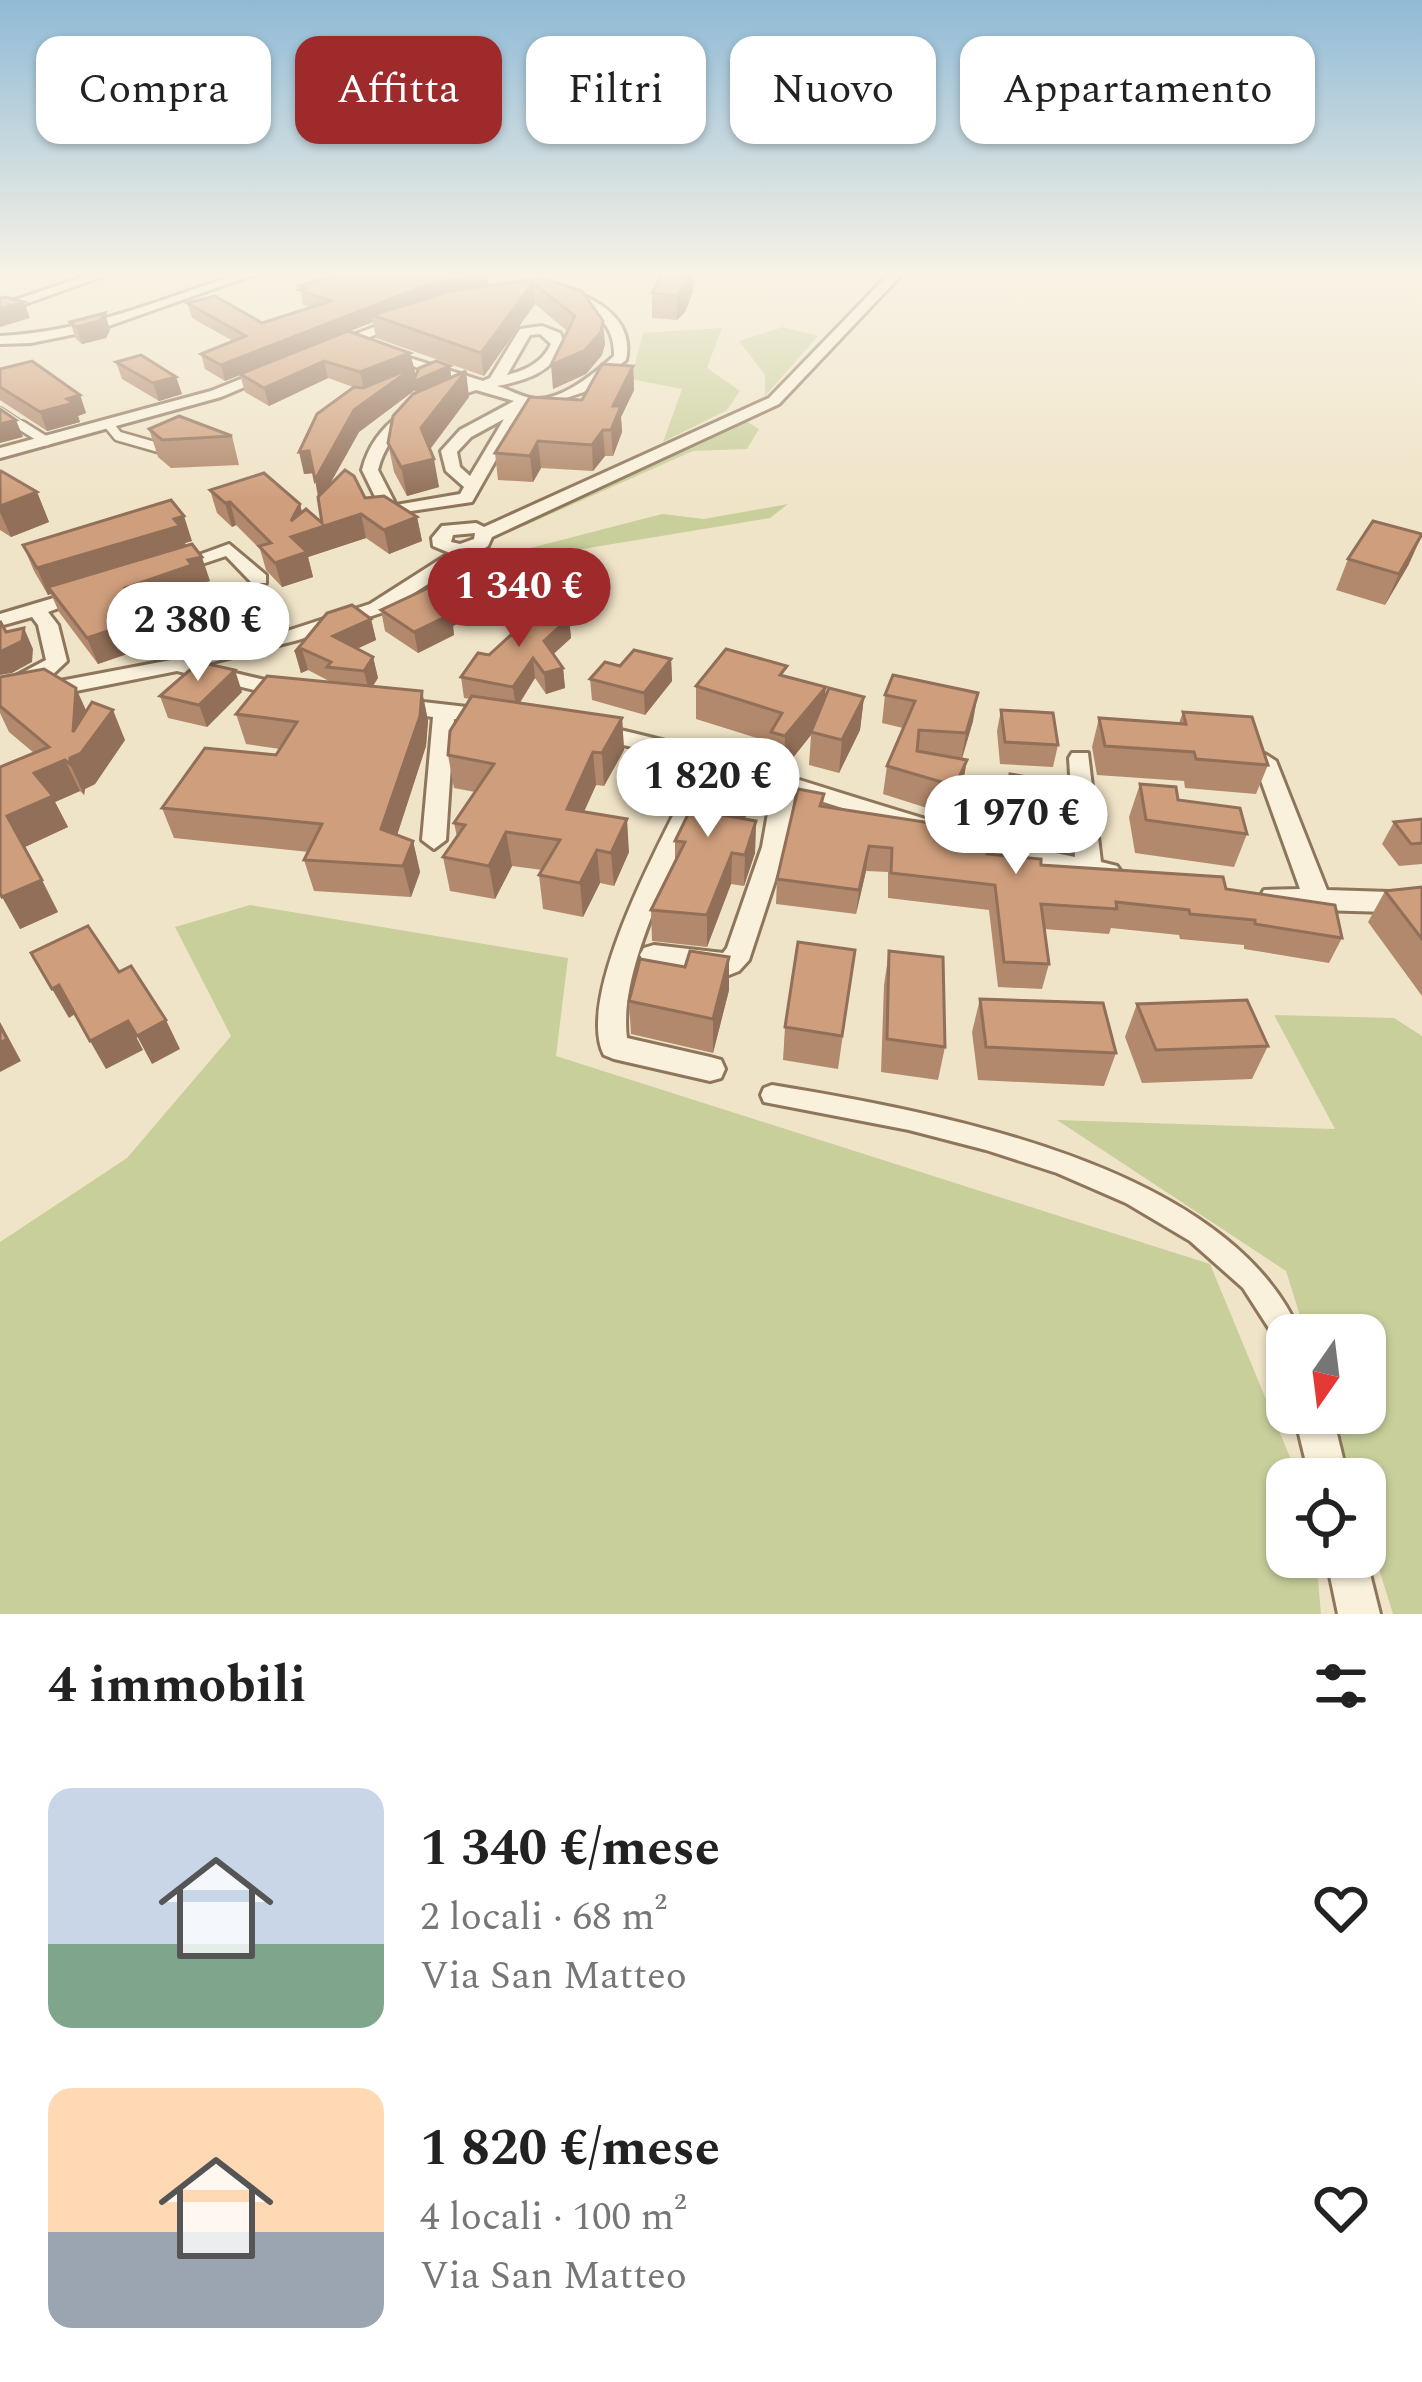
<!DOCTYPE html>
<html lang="it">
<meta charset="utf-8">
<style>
body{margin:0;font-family:Spectral,serif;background:#f6f6f6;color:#222;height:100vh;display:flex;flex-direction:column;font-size:45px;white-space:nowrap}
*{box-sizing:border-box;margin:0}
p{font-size:39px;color:#767676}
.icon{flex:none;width:66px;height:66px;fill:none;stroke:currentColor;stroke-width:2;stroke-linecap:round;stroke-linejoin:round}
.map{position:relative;height:1614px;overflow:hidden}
.drawer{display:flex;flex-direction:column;background:#fff;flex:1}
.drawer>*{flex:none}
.hud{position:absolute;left:36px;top:36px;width:1350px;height:108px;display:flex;gap:24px}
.needle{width:78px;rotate:194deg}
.controls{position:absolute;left:1266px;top:1314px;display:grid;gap:24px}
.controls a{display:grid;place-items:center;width:120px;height:120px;border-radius:24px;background:#fff;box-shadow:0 3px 9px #0004;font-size:60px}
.price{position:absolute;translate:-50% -102px;padding:0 27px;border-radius:42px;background:#fff;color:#222;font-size:39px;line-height:78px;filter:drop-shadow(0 3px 6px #0008)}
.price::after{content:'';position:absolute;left:50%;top:72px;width:36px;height:27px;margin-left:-18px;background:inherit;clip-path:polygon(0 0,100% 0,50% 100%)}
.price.active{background:#9e2a2b;color:#fff}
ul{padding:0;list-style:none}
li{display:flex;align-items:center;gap:36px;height:300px;padding:0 48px}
li span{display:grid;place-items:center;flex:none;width:336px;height:240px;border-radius:24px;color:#555}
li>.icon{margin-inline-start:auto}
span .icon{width:144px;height:144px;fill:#fffc;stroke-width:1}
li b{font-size:51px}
h2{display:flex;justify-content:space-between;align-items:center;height:144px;padding:0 48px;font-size:51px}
.chip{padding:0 42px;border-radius:24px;background:#fff;box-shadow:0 3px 9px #0004;font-size:42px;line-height:108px}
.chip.active{background:#9e2a2b;color:#fff}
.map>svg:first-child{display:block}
</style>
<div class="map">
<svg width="1422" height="1614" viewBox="0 0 1422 1614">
<rect width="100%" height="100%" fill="#f0e4c8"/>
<g fill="#c9cf9b">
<polygon points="783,327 818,336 765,396 765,375 739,341"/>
<polygon points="722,328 707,368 740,391 727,410 663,442 682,389 631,379 643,333"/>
<polygon points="746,421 759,429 747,449 693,451 524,526 505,515 581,483 601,489"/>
<polygon points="788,504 770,518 516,560 511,553 662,514 704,519"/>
<polygon points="250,905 568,958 556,1056 1210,1264 1299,1479 1287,1479 1287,1557 1316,1557 1321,1614 0,1614 0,1242 127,1158 231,1036 175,927"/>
<polygon points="1274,1015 1394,1018 1422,1036 1422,1614 1393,1614 1365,1524 1365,1479 1351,1479 1330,1413 1365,1413 1365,1335 1306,1335 1286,1271 1057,1120 1335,1129"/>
</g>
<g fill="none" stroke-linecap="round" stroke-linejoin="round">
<defs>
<g id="service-far1">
<polyline points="0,411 27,429"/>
<polyline points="109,424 112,429"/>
</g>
<g id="service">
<polyline points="22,426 46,441"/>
<polyline points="110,426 118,436 160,448"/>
</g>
<path id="pedestrian" d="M772 1085C934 1112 1230 1164 1301 1335H1287V1348L1279 1344 1243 1288 1190 1241 1126 1203 1057 1173 986 1150 909 1130 764 1102 761 1095 764 1088Z"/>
<g id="minor">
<polygon points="95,273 112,273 0,313 0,305"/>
<path d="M241 273H258L100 329 31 343 0 344V336C85 332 161 300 241 273Z"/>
<path d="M890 273H903L779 404 492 537 488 546 384 612 298 640 201 665 299 688 302 693 299 698 291 699 177 671 0 706V692L22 688 11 682 14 677 46 660 38 625 32 617 0 626V614L84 589 94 595 48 612 58 625 67 661 49 678 23 688 171 660 284 632 370 604 450 553 433 546 432 538 442 526 476 523 484 527 769 398ZM475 533 474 539 460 544 451 542 453 535Z"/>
<path d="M562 288C596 298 635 319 626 360L584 392 523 412 472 502 384 515 362 470C375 419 418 401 465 384L381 355V349L483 381 490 378 520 329 542 326 560 333 565 344C551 373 527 380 497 386 508 389 524 398 535 399 563 400 595 373 614 356 615 320 589 305 558 295V289ZM540 334 551 344C542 363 526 370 507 375L530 335ZM476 390 514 401 460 430 441 451 446 471 464 487 460 494 396 505 378 470C390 422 433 405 476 390ZM504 419 470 476 460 467 457 452 471 437Z"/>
<polygon points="406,315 413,319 411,322 336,349 324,346"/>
<polygon points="271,367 278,371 276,374 221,397 0,458 0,448 211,391"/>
<polygon points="229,544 266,575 266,583 252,583 226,556 175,573 166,567"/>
<polygon points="397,699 493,710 504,717 493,724 454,719 446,840 434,849 422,840 433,717 389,711 386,706"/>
<path d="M593 724C757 758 911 824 1075 857L1069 758 1072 753H1088L1101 862 1117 866 1121 872 1117 878 1108 881 978 851 795 793 786 847 749 960 739 971 729 975 644 962 640 955 644 948 654 945 723 953 727 948 762 847 773 785 720 769C688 838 617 963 627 1038L710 1057 721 1060 725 1069 721 1078 710 1081 614 1059 604 1055C573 995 670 823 700 763L585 736 582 731Z"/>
<polygon points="1265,754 1276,761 1327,890 1422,893 1422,913 1318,910 1264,904 1260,897 1264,890 1300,889 1254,761"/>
<polygon points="1294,1413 1332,1413 1348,1479 1310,1479"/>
<polygon points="1365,1554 1380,1614 1338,1614 1326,1557 1365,1557"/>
</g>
</defs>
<use href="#service-far1" stroke="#8d765c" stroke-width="10"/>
<use href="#service" stroke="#8d765c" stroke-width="14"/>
<use href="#pedestrian" stroke="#8d765c" stroke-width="6"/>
<use href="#minor" stroke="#8d765c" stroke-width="6"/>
<g stroke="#8d765c" stroke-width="3" stroke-dasharray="4.5 3" stroke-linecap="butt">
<polyline points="590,273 606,276"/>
<polyline points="266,275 287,273"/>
</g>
<use href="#service-far1" stroke="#faf1dc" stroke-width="8"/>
<use href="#service" stroke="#faf1dc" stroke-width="9"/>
<use href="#pedestrian" fill="#faf1dc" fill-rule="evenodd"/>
<use href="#minor" fill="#faf1dc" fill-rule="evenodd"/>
</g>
<g fill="#b2896c">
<polygon points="487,273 489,286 543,278 605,344 602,355 586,374 553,389 567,331 535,304 484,376 376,338 373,322 349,331 410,353 416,375 450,366 451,377 469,397 430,449 439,487 407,496 394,472 388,443 415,393 415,390 359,432 328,487 417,517 422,541 389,554 366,538 308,557 313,577 282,587 266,570 260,549 236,525 232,527 217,513 210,490 302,512 322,523 314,473 304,474 353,387 328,378 269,406 245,392 240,375 225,381 205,369 201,354 233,341 192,318 187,303 262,323 311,307 303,305 300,286"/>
<polygon points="663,273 693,273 693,291 685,312 677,320 652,318 652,293"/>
<polygon points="70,322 110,330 106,338 82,344 76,339"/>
<polygon points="116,362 176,377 182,394 159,401 122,379"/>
<polygon points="633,366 634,390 621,417 622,432 613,456 605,456 593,471 541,468 533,482 498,480 495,453 582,400"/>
<polygon points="0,369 80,395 86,413 78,416 80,422 47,431 0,400"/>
<polygon points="149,429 232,436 239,465 171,468 158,457"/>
<polygon points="0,471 37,492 49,522 11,537 0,530"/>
<polygon points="192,541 185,543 186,546 210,581 198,584 200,590 142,611 147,618 156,644 98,664 59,612 51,594 48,595 34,571 23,545"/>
<polygon points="1348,559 1409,564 1385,605 1336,590"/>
<polygon points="490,585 493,606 453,626 454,635 418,653 385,631 381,610"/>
<polygon points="569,618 571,638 553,654 563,668 565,688 546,694 535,678 520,703 622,718 624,750 604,786 596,785 584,812 629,852 614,886 600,883 583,917 543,909 539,875 542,870 512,866 495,899 450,891 443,857 457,837 454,823 475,792 454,788 448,755 470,699 464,698 461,677 514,632 512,620"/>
<polygon points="371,619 376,640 357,649 373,657 378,678 372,687 422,691 428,721 426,746 397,835 413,841 420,872 411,897 314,891 304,860 309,852 174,838 162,808 276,755 280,749 246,744 236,714 331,682 308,670 301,673 295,652"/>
<polygon points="671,659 672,681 645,715 592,700 590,679 620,666"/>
<polygon points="893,675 973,721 962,759 962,789 949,815 883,794 887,766 903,728 882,723 885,695"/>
<polygon points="0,677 86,711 125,740 95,784 85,789 84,795 80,791 55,802 68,827 24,847 58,912 20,929 0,767 34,753 9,732 0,713"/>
<polygon points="786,677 825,697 864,697 860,730 839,773 809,765 811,735 784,769 769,764 770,742 696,719 696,686"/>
<polygon points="242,692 207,727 168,718 160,696"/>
<polygon points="1001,710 1058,745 1053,767 1000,764 997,731"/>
<polygon points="1183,712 1268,765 1256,794 1185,788 1184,781 1097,775 1092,747 1099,718 1179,723"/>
<polygon points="761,768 760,799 744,819 756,821 755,853 744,886 731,884 707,947 652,941 651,910 675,861 675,841"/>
<polygon points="1010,774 1049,816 1044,839 1001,831"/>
<polygon points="1140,784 1247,834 1234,867 1135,853 1129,817"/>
<polygon points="824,794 823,807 935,835 987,854 1041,865 1226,889 1342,938 1329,963 1244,949 1244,945 1180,939 1179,935 1111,928 1109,934 1044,929 1049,964 1042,989 998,987 989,910 888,898 888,872 866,871 856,914 776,904 777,879"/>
<polygon points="1422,819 1422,864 1399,866 1382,844 1394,822"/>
<polygon points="1422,887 1422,996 1368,922 1385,891"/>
<polygon points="855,950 838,1069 783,1060 785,1027"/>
<polygon points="889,951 945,1047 938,1080 881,1072 884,985"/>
<polygon points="729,990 713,1053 631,1034 629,1001"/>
<polygon points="980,999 1116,1053 1104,1086 978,1080 972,1032"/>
<polygon points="1137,1004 1268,1046 1252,1079 1142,1083 1125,1037"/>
</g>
<g fill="#916f58">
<polygon points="487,273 489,286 372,315 373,322 225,381 221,365 422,287"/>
<polygon points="691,273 693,273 693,291 685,312 677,320 677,296"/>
<polygon points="533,283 535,304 484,376 481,353"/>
<polygon points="24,302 30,318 0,327 0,309"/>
<polygon points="105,313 110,330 106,338 82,344 76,327"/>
<polygon points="603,321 605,344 602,355 586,374 553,389 551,365"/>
<polygon points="410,353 417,380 450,366 452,384 416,400 415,390 359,432 320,502 315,480 364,390 360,372"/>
<polygon points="324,361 328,378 269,406 264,388"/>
<polygon points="633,366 634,390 621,417 622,432 613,456 611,430 613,406"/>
<polygon points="466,371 469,397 425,456 421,428"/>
<polygon points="176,377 182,394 159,401 153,383"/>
<polygon points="80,395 86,413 78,416 80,422 47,431 40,412 67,399"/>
<polygon points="16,420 23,437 0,443 0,424"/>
<polygon points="603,430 605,456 593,471 592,445"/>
<polygon points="538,441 541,468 533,482 530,456"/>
<polygon points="309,451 315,473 304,474 299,452"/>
<polygon points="434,459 439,487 407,496 401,467"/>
<polygon points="37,492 49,522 11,537 0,512 0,506"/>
<polygon points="230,502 236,525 232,527 225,503"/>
<polygon points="300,504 306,528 361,514 366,538 308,557 313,577 282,587 275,563 291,537 291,521"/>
<polygon points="184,516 192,541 185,543 188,552 48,587 51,594 48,595 37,568"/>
<polygon points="417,517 422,541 389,554 384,530"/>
<polygon points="1422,535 1409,564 1385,605 1399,574"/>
<polygon points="202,557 210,581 198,584 200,590 134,614 125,588 188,560"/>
<polygon points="490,585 493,606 453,626 454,635 418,653 414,632 443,609"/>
<polygon points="147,618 156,644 98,664 87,638"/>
<polygon points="569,618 571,638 546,661 544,641"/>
<polygon points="371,619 376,640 338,657 333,636"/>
<polygon points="24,628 33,649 32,662 12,673 0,675 0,652"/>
<polygon points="302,649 308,670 301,673 295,652"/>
<polygon points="373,657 378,678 369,692 364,671"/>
<polygon points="533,658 535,678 516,708 513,687"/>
<polygon points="671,659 672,681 645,715 644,693"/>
<polygon points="563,668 565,688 546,694 544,673"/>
<polygon points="235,670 242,692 207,727 199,705"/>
<polygon points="826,687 823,720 811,732 811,735 784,769 785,736"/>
<polygon points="76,688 90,719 113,710 125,740 95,784 85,789 84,795 70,764"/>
<polygon points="422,691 428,721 426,746 389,860 381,829"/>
<polygon points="978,693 973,721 961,761 966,733"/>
<polygon points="864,697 860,730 839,773 842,740"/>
<polygon points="622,718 624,750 604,786 602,753"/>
<polygon points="593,752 596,785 570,842 567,809"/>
<polygon points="65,760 80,791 55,802 68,827 23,848 7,816 34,773"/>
<polygon points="967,760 962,789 949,815 955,786"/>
<polygon points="761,768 760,799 722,846 722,815"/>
<polygon points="627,819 629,852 614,886 611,853"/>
<polygon points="756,821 755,853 744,886 745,855"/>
<polygon points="506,832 512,866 495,899 489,866"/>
<polygon points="413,841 420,872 411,897 403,866"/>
<polygon points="869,846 866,871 856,914 859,890"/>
<polygon points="597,850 600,883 583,917 580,883"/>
<polygon points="732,853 731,884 707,947 707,915"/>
<polygon points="42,880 58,912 20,929 2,897"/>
<polygon points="729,957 729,990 713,1053 713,1019"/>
<polygon points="59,985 75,1014 69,1018 52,989"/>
<polygon points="166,1020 180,1049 152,1064 137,1036"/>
<polygon points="128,1021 143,1050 106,1069 90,1041"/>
<polygon points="0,1022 21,1061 0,1072"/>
</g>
<g fill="#cf9f7d" stroke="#916f58" stroke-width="3">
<polygon points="340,273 484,273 422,287 221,365 201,354 246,336 187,303 215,296 262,323 331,301 300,290 307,288 300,286"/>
<polygon points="663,273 691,273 684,288 677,296 652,293"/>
<polygon points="543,278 582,291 603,321 601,332 584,351 551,365 575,316 533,283 481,353 372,315 451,291"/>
<polygon points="6,297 24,302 0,309 0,298"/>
<polygon points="105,313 100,321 76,327 70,322"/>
<polygon points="348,331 410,353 360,372 324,361 264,388 240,374"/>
<polygon points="141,355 176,377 153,383 116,362"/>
<polygon points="32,361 80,395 67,399 74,403 40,412 0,387 0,369"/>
<polygon points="436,361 450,366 413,382 419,368"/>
<polygon points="602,364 633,366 613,406 621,406 611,430 603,430 592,445 538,441 530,456 495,453 530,397 582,400"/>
<polygon points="414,367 354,410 315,480 309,451 299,452 317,414 354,387 363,388"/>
<polygon points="466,371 421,428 434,459 401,467 388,443 393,416 413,394"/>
<polygon points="0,409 16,420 0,424"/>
<polygon points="179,416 232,436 162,440 149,429"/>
<polygon points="345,470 354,476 365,498 384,496 417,517 384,530 361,514 291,537 307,552 275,563 259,546 271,543 230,502 225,503 210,490 264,473 300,504 291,521 306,509 322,523 318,497"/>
<polygon points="0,471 1,471 37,492 0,506"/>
<polygon points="171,500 184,516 174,519 180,526 37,568 23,545"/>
<polygon points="1373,521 1422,534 1399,574 1348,559"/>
<polygon points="192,544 202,557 188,560 192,565 125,588 147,618 87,638 48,587"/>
<polygon points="463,569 490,585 443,609 451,614 414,632 381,610 441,582"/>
<polygon points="352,605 371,619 333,636 373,657 364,671 327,667 331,662 302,649 295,652 327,613"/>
<polygon points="528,606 569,618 544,641 563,668 544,673 533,658 513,687 461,677 478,653 489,655 524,623 512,620"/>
<polygon points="0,621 6,632 24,628 22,641 0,652"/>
<polygon points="726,649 787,666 780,675 826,687 785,736 771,732 782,713 696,686"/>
<polygon points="634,650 671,659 644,693 590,679 605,662 620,666"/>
<polygon points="199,662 235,670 199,705 160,696"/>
<polygon points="44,669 76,688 73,732 92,702 113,710 81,753 70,758 70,764 65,760 34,773 53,796 7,816 42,880 2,897 0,893 0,767 49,747 0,706 0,677"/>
<polygon points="893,675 978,693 966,733 919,730 917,751 967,760 955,786 887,766 915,701 885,695"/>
<polygon points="267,676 422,691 420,716 381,829 413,841 403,866 304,860 322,824 162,808 205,748 276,755 297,722 236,714"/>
<polygon points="829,688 864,697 842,740 811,732"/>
<polygon points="472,696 622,718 602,753 593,752 567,809 627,819 611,853 597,850 580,883 539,875 560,840 506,832 489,866 443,857 465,825 454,823 494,764 448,755 450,731"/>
<polygon points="1001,710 1053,713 1058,745 1005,742"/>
<polygon points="1183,712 1252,717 1268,765 1196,759 1194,752 1105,746 1099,718 1186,724"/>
<polygon points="718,753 761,768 722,815 756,821 745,855 732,853 707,915 651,910 685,842 675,841"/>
<polygon points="1010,774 1053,781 1049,816 1006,809"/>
<polygon points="1140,784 1176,787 1178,800 1240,808 1247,834 1146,820"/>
<polygon points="798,789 824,794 820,806 937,824 935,835 988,843 987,854 1041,859 1041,865 1223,877 1226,889 1335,905 1342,938 1255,924 1255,920 1190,914 1189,910 1116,902 1117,909 1041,904 1049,964 1004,962 995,885 891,873 892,848 869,846 859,890 777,879"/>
<polygon points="1422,819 1422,843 1411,844 1394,822"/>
<polygon points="1422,887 1422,939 1385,891"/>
<polygon points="88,926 119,972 131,966 166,1020 137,1036 128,1021 90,1041 59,985 52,989 31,953"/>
<polygon points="798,942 855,950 842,1036 785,1027"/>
<polygon points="690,951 729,957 713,1019 629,1001 640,959 685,967"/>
<polygon points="889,951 943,957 945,1047 887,1039"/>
<polygon points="980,999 1103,1003 1116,1053 986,1047"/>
<polygon points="1247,1000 1268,1046 1156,1050 1137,1004"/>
<polygon points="0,1026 7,1039 0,1043"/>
</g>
<linearGradient id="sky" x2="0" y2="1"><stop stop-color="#8fbad6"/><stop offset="0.55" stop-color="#f8f3e6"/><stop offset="1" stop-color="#f8f3e6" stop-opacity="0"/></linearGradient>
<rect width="1422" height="499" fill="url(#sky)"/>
</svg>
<div class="controls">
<a><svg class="needle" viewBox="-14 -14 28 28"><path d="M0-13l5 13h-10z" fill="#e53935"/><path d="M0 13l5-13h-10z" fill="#767676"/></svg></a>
<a><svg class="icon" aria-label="locate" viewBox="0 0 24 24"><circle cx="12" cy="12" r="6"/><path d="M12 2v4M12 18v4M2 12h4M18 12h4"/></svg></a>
</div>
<b class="price active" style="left:519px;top:650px">1 340 €</b>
<b class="price" style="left:198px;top:684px">2 380 €</b>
<b class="price" style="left:708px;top:840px">1 820 €</b>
<b class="price" style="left:1016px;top:877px">1 970 €</b>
<div class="hud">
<a class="chip">Compra</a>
<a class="chip active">Affitta</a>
<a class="chip">Filtri</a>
<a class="chip">Nuovo</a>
<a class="chip">Appartamento</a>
</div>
</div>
<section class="drawer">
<h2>4 immobili<svg class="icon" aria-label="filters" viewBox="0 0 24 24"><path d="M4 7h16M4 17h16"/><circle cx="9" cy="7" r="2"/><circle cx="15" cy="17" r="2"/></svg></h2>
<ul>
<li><span style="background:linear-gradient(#c9d6e8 65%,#7fa58c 0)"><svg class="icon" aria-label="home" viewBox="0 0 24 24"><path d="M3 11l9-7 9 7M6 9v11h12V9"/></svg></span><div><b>1 340 €/mese</b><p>2 locali · 68 m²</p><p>Via San Matteo</p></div><svg class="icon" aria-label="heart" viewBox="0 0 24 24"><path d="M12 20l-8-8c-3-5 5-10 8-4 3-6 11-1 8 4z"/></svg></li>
<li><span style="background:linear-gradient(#ffd9b3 60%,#9aa5b1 0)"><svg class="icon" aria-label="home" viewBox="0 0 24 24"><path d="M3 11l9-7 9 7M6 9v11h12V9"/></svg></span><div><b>1 820 €/mese</b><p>4 locali · 100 m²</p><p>Via San Matteo</p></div><svg class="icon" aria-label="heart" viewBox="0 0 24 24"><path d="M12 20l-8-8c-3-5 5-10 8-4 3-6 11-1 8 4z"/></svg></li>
</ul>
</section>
